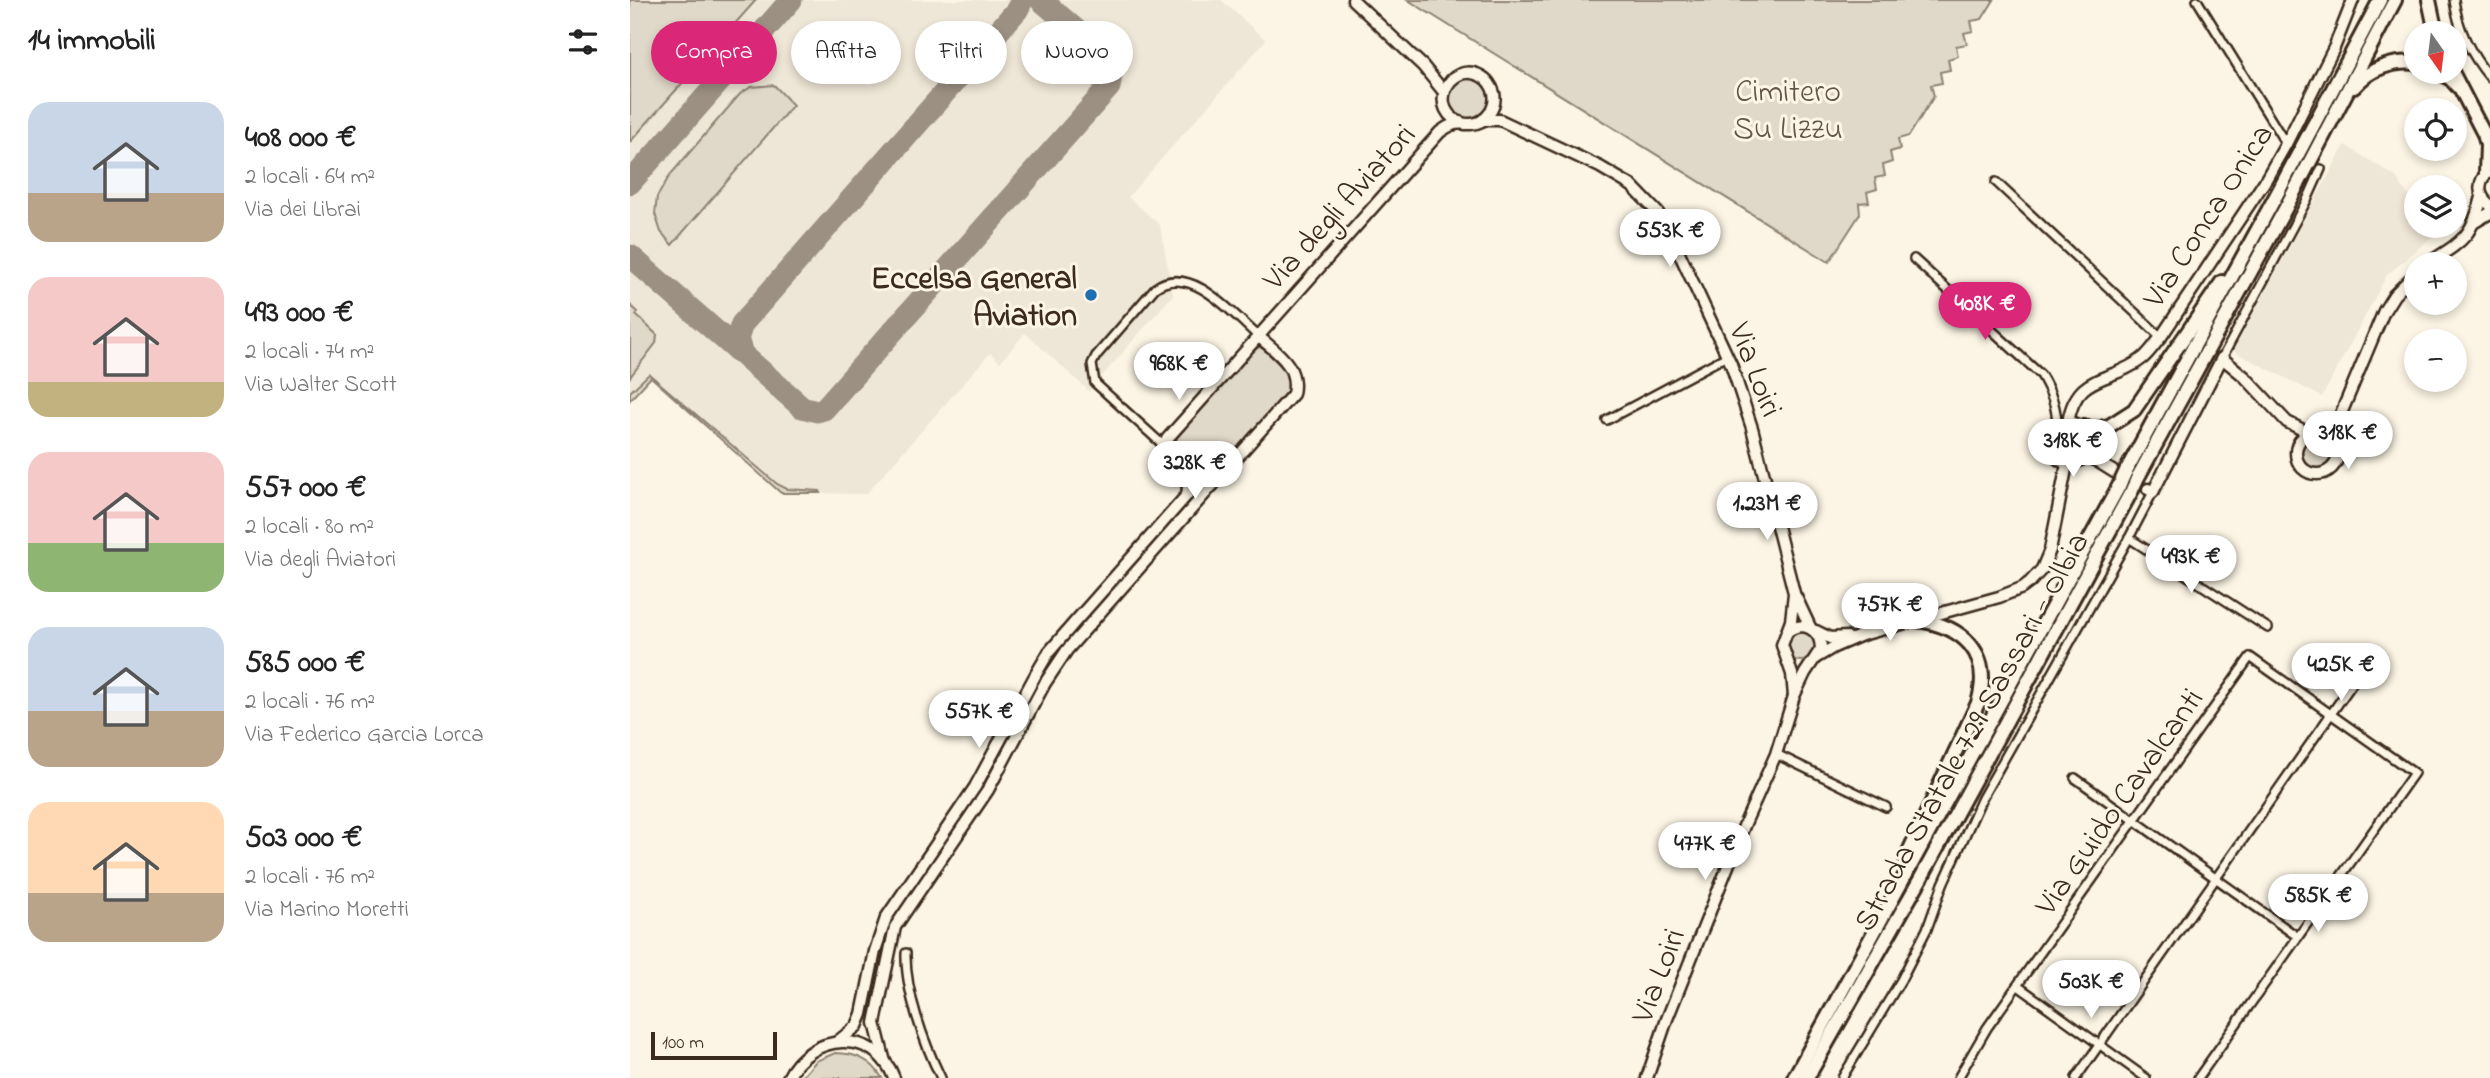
<!DOCTYPE html>
<html lang="it">
<meta charset="utf-8">
<style>
body{margin:0;font-family:"Indie Flower",sans-serif;background:#f6f6f6;color:#222;height:100vh;display:flex;flex-direction:column;font-size:26px;white-space:nowrap}
*{box-sizing:border-box;margin:0}
p{font-size:23px;color:#767676}
.icon{flex:none;width:38px;height:38px;fill:none;stroke:currentColor;stroke-width:2;stroke-linecap:round;stroke-linejoin:round}
.map{position:relative;flex:1;overflow:hidden}
.panel{display:flex;flex-direction:column;background:#fff;width:630px}
.panel>*{flex:none}
.guide{position:absolute;left:21px;top:21px;width:665px;height:63px;display:flex;gap:14px}
.needle{width:46px;rotate:166deg}
.fabs{position:absolute;left:1774px;top:21px;display:grid;gap:14px}
.fabs a{display:grid;place-items:center;width:63px;height:63px;border-radius:50%;background:#fff;box-shadow:0 4px 10px #0003;font-size:35px}
.scale{position:absolute;left:21px;bottom:18px;width:126px;box-sizing:border-box;padding-left:7px;border:4px solid #3b2a1e;border-top:0;font-size:19px;line-height:24px;white-space:nowrap;color:#3b2a1e;-webkit-text-stroke:5px #fcf5e5;paint-order:stroke}
.price{position:absolute;translate:-50% -60px;padding:0 16px;border-radius:24px;background:#fff;color:#222;font-size:23px;line-height:46px;filter:drop-shadow(0 2px 4px #0008)}
.price::after{content:'';position:absolute;left:50%;top:42px;width:21px;height:16px;margin-left:-10px;background:inherit;clip-path:polygon(0 0,100% 0,50% 100%)}
.price.selected{background:#db2777;color:#fff}
ul{padding:0;list-style:none}
li{display:flex;align-items:center;gap:21px;height:175px;padding:0 28px}
li span{display:grid;place-items:center;flex:none;width:196px;height:140px;border-radius:21px;color:#555}
li>.icon{margin-inline-start:auto}
span .icon{width:84px;height:84px;fill:#fffc;stroke-width:1}
li b{font-size:30px}
h2{display:flex;justify-content:space-between;align-items:center;height:84px;padding:0 28px;font-size:30px}
.pill{padding:0 24px;border-radius:32px;background:#fff;box-shadow:0 4px 10px #0003;font-size:24px;line-height:63px}
.pill.selected{background:#db2777;color:#fff}
main{display:flex;flex:1;min-height:0}
.map>svg:first-child{display:block}
</style>
<main>
<section class="panel">
<h2>14 immobili<svg class="icon" aria-label="filters" viewBox="0 0 24 24"><path d="M4 7h16M4 17h16"/><circle cx="9" cy="7" r="2"/><circle cx="15" cy="17" r="2"/></svg></h2>
<ul>
<li><span style="background:linear-gradient(#c9d6e8 65%,#b9a48a 0)"><svg class="icon" aria-label="home" viewBox="0 0 24 24"><path d="M3 11l9-7 9 7M6 9v11h12V9"/></svg></span><div><b>408 000 €</b><p>2 locali · 64 m²</p><p>Via dei Librai</p></div></li>
<li><span style="background:linear-gradient(#f6c9c9 75%,#c2b280 0)"><svg class="icon" aria-label="home" viewBox="0 0 24 24"><path d="M3 11l9-7 9 7M6 9v11h12V9"/></svg></span><div><b>493 000 €</b><p>2 locali · 74 m²</p><p>Via Walter Scott</p></div></li>
<li><span style="background:linear-gradient(#f6c9c9 65%,#8fb573 0)"><svg class="icon" aria-label="home" viewBox="0 0 24 24"><path d="M3 11l9-7 9 7M6 9v11h12V9"/></svg></span><div><b>557 000 €</b><p>2 locali · 80 m²</p><p>Via degli Aviatori</p></div></li>
<li><span style="background:linear-gradient(#c9d6e8 60%,#b9a48a 0)"><svg class="icon" aria-label="home" viewBox="0 0 24 24"><path d="M3 11l9-7 9 7M6 9v11h12V9"/></svg></span><div><b>585 000 €</b><p>2 locali · 76 m²</p><p>Via Federico Garcia Lorca</p></div></li>
<li><span style="background:linear-gradient(#ffd9b3 65%,#b9a48a 0)"><svg class="icon" aria-label="home" viewBox="0 0 24 24"><path d="M3 11l9-7 9 7M6 9v11h12V9"/></svg></span><div><b>503 000 €</b><p>2 locali · 76 m²</p><p>Via Marino Moretti</p></div></li>
</ul>
</section>
<div class="map">
<svg width="1860" height="1078" viewBox="0 0 1860 1078">
<rect width="100%" height="100%" fill="#fcf5e5"/>
<filter id="ink" filterUnits="userSpaceOnUse"><feTurbulence type="fractalNoise" baseFrequency=".0143" numOctaves="2"/><feDisplacementMap in="SourceGraphic" scale="14" xChannelSelector="R" yChannelSelector="G"/><feConvolveMatrix kernelMatrix="1 2 1 2 8 2 1 2 1" color-interpolation-filters="sRGB"/></filter>
<g filter="url(#ink)">
<g fill="#eee6d6">
<polygon points="0,0 591,0 636,40 498,197 530,225 543,295 459,391 395,333 370,362 360,353 236,494 151,493 21,377 0,400"/>
<polygon points="1715,145 1766,177 1787,209 1787,226 1798,226 1804,235 1757,275 1692,397 1603,351"/>
</g>
<g fill="#e0d8c8" stroke="#8e8173" stroke-width="2">
<polygon points="0,0 126,0 0,142"/>
<polygon points="778,0 1364,0 1352,19 1341,21 1343,31 1334,33 1337,44 1326,46 1328,56 1318,59 1320,70 1310,72 1312,83 1301,85 1304,96 1279,136 1268,139 1270,149 1260,152 1262,162 1253,165 1255,176 1245,178 1247,189 1237,192 1239,202 1229,203 1230,214 1199,262"/>
<circle cx="839" cy="99" r="20"/>
<polygon points="144,85 163,105 42,245 31,232 25,214 27,197 40,175 110,94 121,87"/>
<polygon points="0,305 8,312 6,315 27,335 26,343 0,377"/>
<polygon points="629,347 634,349 658,373 658,391 580,480 568,482 544,457 547,437 621,353"/>
<polygon points="19,374 147,484 157,489 190,491 191,493 151,493 21,377 0,400 0,392"/>
<circle cx="1440" cy="443" r="15"/>
<circle cx="1687" cy="453" r="15"/>
<circle cx="1171" cy="646" r="15"/>
<path d="M205 1053C225 1053 242 1060 252 1078H171L186 1061Z"/>
</g>
<g fill="none" stroke-linecap="round" stroke-linejoin="round">
<g stroke="#9c9082" stroke-width="23">
<polyline points="0,183 161,0"/>
<polyline points="0,256 172,407 187,411 194,409 479,87 482,69 475,55 411,0"/>
<polyline points="112,354 107,339 112,324 387,10 392,0"/>
</g>
<defs>
<g id="street">
<polyline points="1567,0 1656,144"/>
<path d="M1824 0C1828 30 1841 55 1860 78"/>
<polyline points="1366,182 1531,337"/>
<path d="M1284 259 1411 375C1421 392 1427 407 1427 427"/>
<polyline points="1592,358 1678,198 1691,169"/>
<polyline points="977,420 1097,356"/>
<path d="M536 452 532 444 465 383 462 364 466 356 525 288C560 262 603 314 628 336"/>
<polyline points="1499,538 1638,628"/>
<polyline points="1146,754 1256,807"/>
<polyline points="1445,778 1668,937"/>
<path d="M276 953C275 991 294 1043 311 1078"/>
<polyline points="1388,986 1516,1078"/>
<polyline points="1212,1078 1271,980 1297,929 1313,884 1352,798 1499,538 1523,492"/>
<polyline points="1328,1078 1357,1028 1620,657 1784,773 1568,1078"/>
<polyline points="1446,1078 1736,664"/>
</g>
<g id="secondary">
<polyline points="723,0 793,66 814,92"/>
<polyline points="853,120 870,120 970,167 1002,186 1028,213 1046,246 1101,364 1122,428 1164,593 1161,621 1152,645 1162,674 1164,696"/>
<path d="M1860 170C1847 181 1847 195 1860 205"/>
<polyline points="1845,222 1860,213"/>
<path d="M1797 264C1832 241 1841 239 1852 197"/>
<circle cx="1440" cy="443" r="20"/>
<path d="M1438 423C1446 371 1481 384 1513 358 1520 352 1525 344 1531 337L1635 181 1656 144 1704 48 1723 0"/>
<circle cx="1687" cy="453" r="21"/>
<polyline points="1706,444 1710,416 1754,311 1764,295 1787,272"/>
<polyline points="1457,455 1484,472"/>
<path d="M583 485C557 494 536 462 537 439L810 132C814 129 819 126 824 124 830 123 835 124 841 124 856 123 867 108 864 93 862 86 857 79 851 76 819 59 794 112 835 124"/>
<polyline points="1518,489 1523,492 1592,358 1615,377 1657,422 1679,433"/>
<polyline points="1166,597 1180,627"/>
<polyline points="1186,631 1200,638 1217,637"/>
<polyline points="1187,657 1204,647 1232,635 1369,597 1392,588 1400,582 1412,569 1420,550 1437,464"/>
<polyline points="207,1042 227,1026 232,1014 245,951 256,918 345,787 406,674 419,652 444,623 557,495 558,487 554,478"/>
<path d="M255 1062 245 1023 265 927 358 790 415 683 437 650 663 394C669 365 647 353 628 336"/>
<path d="M158 1078C180 1033 245 1027 264 1078"/>
<path d="M1017 1078 1037 1019 1116 821 1146 754 1164 696 1175 673 1191 649C1191 628 1172 620 1157 632"/>
</g>
<g id="highway">
<polyline points="1799,0 1806,33"/>
<polyline points="1808,72 1821,79 1827,86"/>
<polyline points="1822,72 1854,134 1857,145 1856,173"/>
<path d="M1724 87C1739 69 1763 60 1787 63"/>
<polyline points="1453,427 1467,429 1479,426 1504,410 1592,282"/>
<polyline points="1496,471 1647,194 1750,0"/>
<polyline points="1508,477 1654,211 1765,0"/>
<path d="M1276 858 1348 703C1363 653 1333 626 1287 620"/>
<polyline points="1164,1078 1489,486"/>
<polyline points="1177,1078 1291,878 1502,490"/>
</g>
</defs>
<use href="#street" stroke="#3b2a1e" stroke-width="12"/>
<use href="#secondary" stroke="#3b2a1e" stroke-width="15"/>
<use href="#highway" stroke="#3b2a1e" stroke-width="18"/>
<use href="#street" stroke="#fcf5e5" stroke-width="7"/>
<use href="#secondary" stroke="#fcf5e5" stroke-width="10"/>
<use href="#highway" stroke="#fcf5e5" stroke-width="12"/>
<defs>
<g id="highway-bridge">
<polyline points="1489,486 1496,471"/>
<polyline points="1502,490 1508,477"/>
</g>
</defs>
<use href="#highway-bridge" stroke="#3b2a1e" stroke-width="18" stroke-linecap="butt"/>
<use href="#highway-bridge" stroke="#fcf5e5" stroke-width="12"/>
</g>
</g>
<circle fill="#1f6fb2" stroke="#fcf5e5" stroke-width="2.5" cx="461" cy="295" r="7"/>
<g text-anchor="middle" stroke-width="6" stroke-linejoin="round" paint-order="stroke">
<g font-size="32" fill="#645648" stroke="#fcf5e5">
<text x="1158" y="101">Cimitero<tspan x="1158" dy="37">Su Lizzu</tspan></text>
</g>
<g font-size="32" fill="#3b2a1e" stroke="#fcf5e5">
<text transform="translate(708 206) rotate(-48)" y="11">Via degli Aviatori</text>
<text transform="translate(1577 215) rotate(-57)" y="11">Via Conca Onica</text>
<text transform="translate(1127 369) rotate(69)" y="11">Via Loiri</text>
<text transform="translate(1340 731) rotate(-61)" y="11">Strada Statale 729 Sassari - Olbia</text>
<text transform="translate(1488 801) rotate(-55)" y="11">Via Guido Cavalcanti</text>
<text transform="translate(1027 975) rotate(-69)" y="11">Via Loiri</text>
</g>
<g font-size="32" font-weight="bold" fill="#3b2a1e" stroke="#fcf5e5" text-anchor="end">
<text x="447" y="288">Eccelsa General<tspan x="447" dy="37">Aviation</tspan></text>
</g>
</g>
</svg>
<div class="fabs">
<a><svg class="needle" viewBox="-14 -14 28 28"><path d="M0-13l5 13h-10z" fill="#e53935"/><path d="M0 13l5-13h-10z" fill="#767676"/></svg></a>
<a><svg class="icon" aria-label="locate" viewBox="0 0 24 24"><circle cx="12" cy="12" r="6"/><path d="M12 2v4M12 18v4M2 12h4M18 12h4"/></svg></a>
<a><svg class="icon" aria-label="layers" viewBox="0 0 24 24"><path d="M12 4l9 5-9 5-9-5zM3 14l9 5 9-5"/></svg></a>
<a>+</a>
<a>−</a>
</div>
<div class="scale">100 m</div>
<b class="price" style="left:1040px;top:269px">553K €</b>
<b class="price selected" style="left:1355px;top:342px">408K €</b>
<b class="price" style="left:549px;top:402px">968K €</b>
<b class="price" style="left:1718px;top:471px">318K €</b>
<b class="price" style="left:1443px;top:479px">318K €</b>
<b class="price" style="left:565px;top:501px">328K €</b>
<b class="price" style="left:1137px;top:542px">1.23M €</b>
<b class="price" style="left:1561px;top:595px">493K €</b>
<b class="price" style="left:1260px;top:643px">757K €</b>
<b class="price" style="left:1711px;top:703px">425K €</b>
<b class="price" style="left:349px;top:750px">557K €</b>
<b class="price" style="left:1075px;top:882px">477K €</b>
<b class="price" style="left:1688px;top:934px">585K €</b>
<b class="price" style="left:1461px;top:1020px">503K €</b>
<div class="guide">
<a class="pill selected">Compra</a>
<a class="pill">Affitta</a>
<a class="pill">Filtri</a>
<a class="pill">Nuovo</a>
</div>
</div>
</main>
